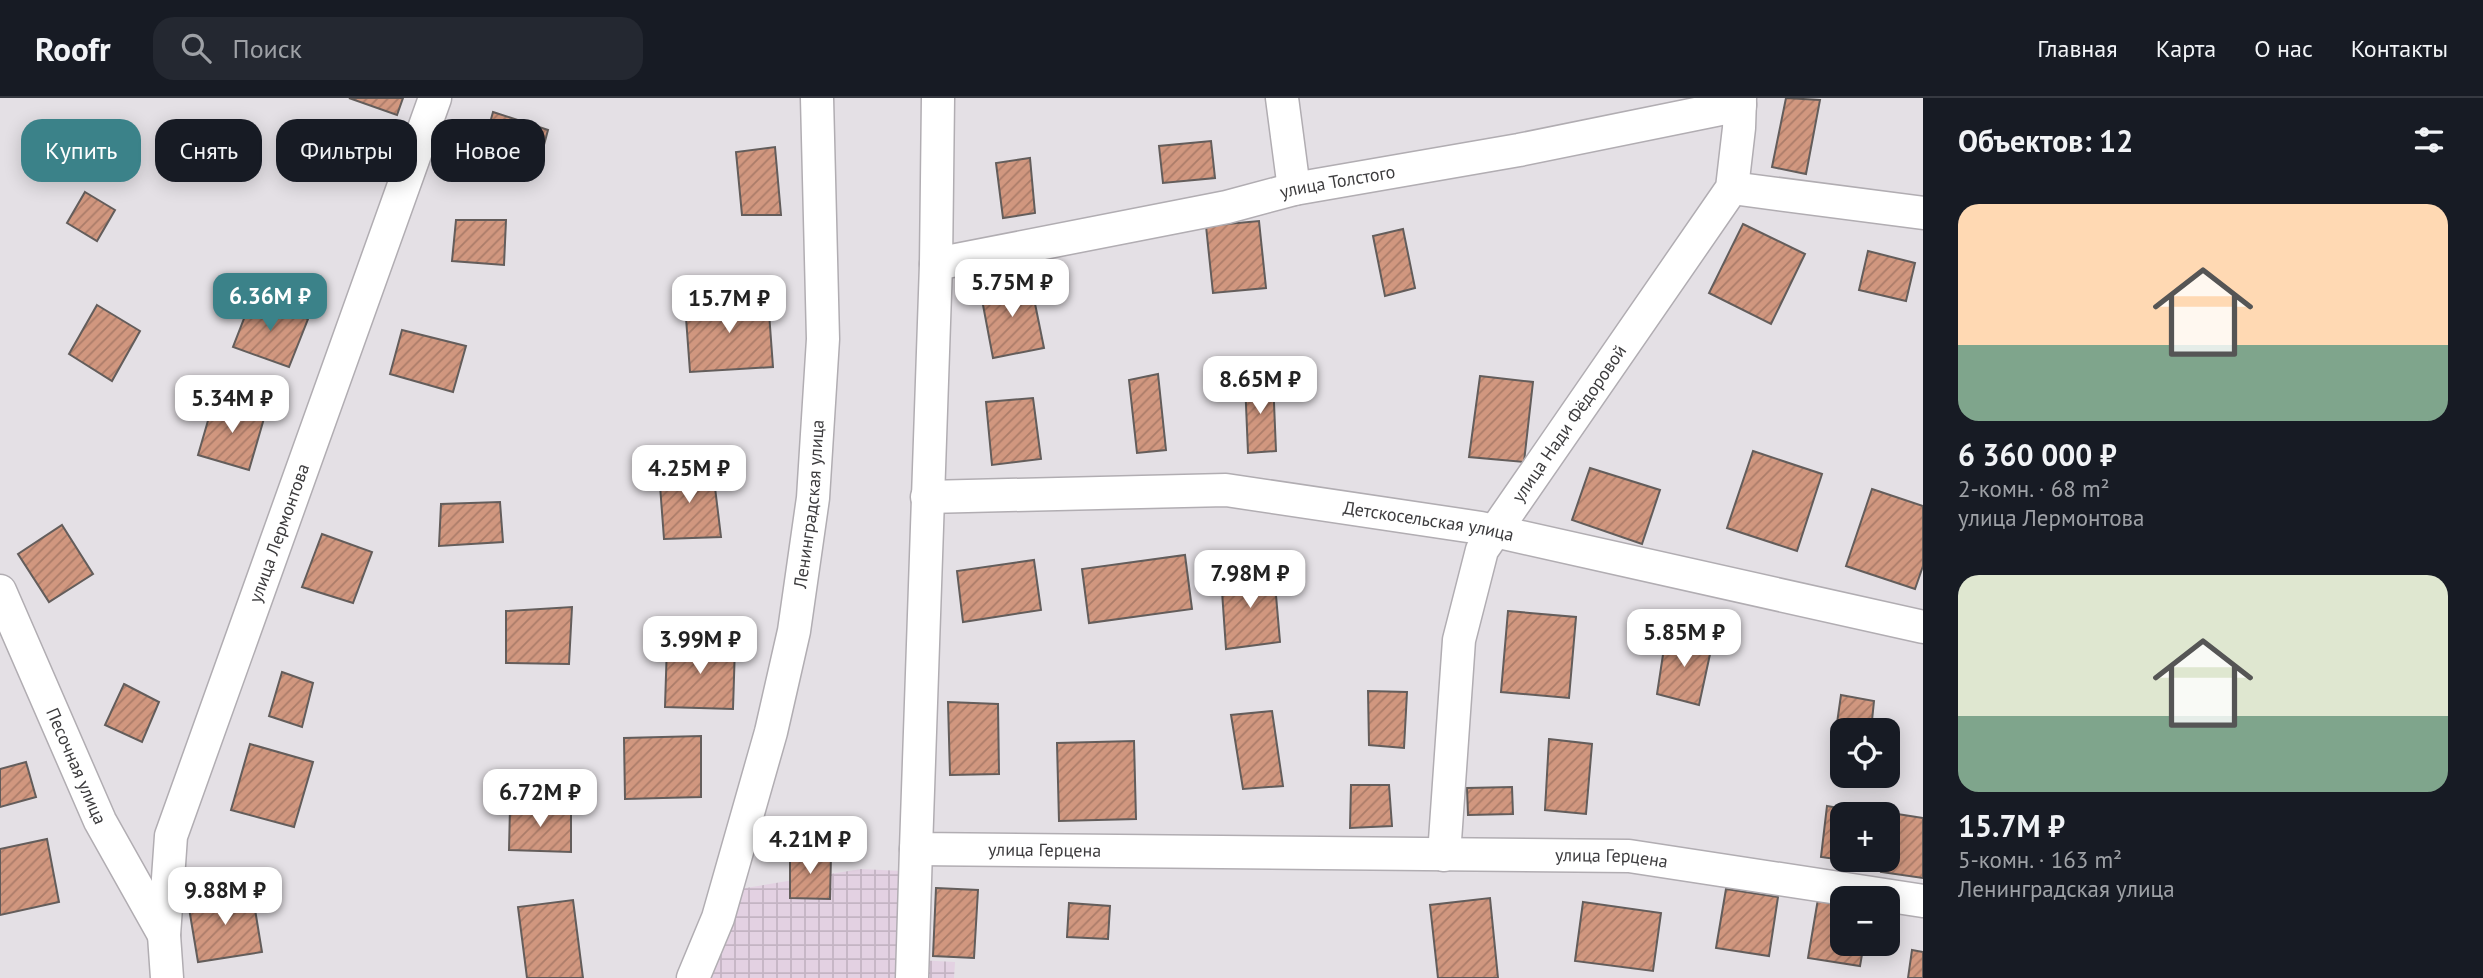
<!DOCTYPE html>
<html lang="ru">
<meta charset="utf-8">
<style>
body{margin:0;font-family:"PT Sans",sans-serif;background:#242831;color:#f1f3f6;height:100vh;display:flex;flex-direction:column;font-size:26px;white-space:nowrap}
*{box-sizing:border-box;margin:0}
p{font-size:23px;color:#9ea1a6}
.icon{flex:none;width:38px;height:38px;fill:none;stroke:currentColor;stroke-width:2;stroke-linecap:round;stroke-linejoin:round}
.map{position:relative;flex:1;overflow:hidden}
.drawer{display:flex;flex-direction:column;background:#171b24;width:560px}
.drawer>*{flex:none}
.banner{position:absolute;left:21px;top:21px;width:665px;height:63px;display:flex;gap:14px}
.buttons{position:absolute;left:1830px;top:620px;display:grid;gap:14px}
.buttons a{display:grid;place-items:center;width:70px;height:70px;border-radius:14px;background:#171b24;box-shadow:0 4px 18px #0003;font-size:35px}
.price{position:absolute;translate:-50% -60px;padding:0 16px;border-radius:14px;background:#fff;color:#222;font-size:23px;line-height:46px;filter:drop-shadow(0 2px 4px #0008)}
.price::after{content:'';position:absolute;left:50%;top:42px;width:21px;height:16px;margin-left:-10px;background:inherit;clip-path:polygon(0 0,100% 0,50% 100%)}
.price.active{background:#3b8289;color:#fff}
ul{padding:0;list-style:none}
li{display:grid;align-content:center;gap:14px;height:371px;padding:0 35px}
li span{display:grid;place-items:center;height:217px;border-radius:21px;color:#555}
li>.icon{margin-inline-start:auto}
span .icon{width:126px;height:126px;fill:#fffc;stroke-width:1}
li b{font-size:30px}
h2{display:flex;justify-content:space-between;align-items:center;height:84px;padding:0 35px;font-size:30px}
.pill{padding:0 24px;border-radius:21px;background:#171b24;box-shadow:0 4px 18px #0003;font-size:24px;line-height:63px}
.pill.active{background:#3b8289;color:#fff}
header{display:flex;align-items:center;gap:42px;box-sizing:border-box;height:98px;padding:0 35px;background:#171b24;border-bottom:2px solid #363941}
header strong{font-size:33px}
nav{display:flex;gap:38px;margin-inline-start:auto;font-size:24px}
.search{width:490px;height:63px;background:#242831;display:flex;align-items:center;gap:18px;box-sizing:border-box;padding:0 24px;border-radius:21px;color:#9ea1a6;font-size:26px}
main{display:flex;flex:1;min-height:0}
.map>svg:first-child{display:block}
</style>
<header>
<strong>Roofr</strong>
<div class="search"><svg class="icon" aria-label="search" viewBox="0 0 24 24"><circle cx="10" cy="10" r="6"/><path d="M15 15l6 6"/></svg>Поиск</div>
<nav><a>Главная</a><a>Карта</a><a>О нас</a><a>Контакты</a></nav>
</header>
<main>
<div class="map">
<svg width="1923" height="880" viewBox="0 0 1923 880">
<defs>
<pattern id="industrial-grid" width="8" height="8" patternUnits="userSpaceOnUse" patternTransform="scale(1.75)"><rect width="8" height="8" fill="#e3d1e2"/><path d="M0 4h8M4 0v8" fill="none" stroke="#c4b4c3"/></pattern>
<pattern id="building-hatch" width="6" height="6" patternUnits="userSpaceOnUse" patternTransform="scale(1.75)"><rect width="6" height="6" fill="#d1977f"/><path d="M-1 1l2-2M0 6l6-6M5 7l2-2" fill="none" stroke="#ab7c69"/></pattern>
</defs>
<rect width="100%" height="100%" fill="#e4e0e5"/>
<polygon fill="url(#industrial-grid)" points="861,771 922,774 917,862 955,864 954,880 703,880 740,791"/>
<g fill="url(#building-hatch)" stroke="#635d5b" stroke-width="2">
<polygon points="349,0 403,0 397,17"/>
<polygon points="1786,0 1820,2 1806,76 1772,69"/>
<polygon points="493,14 548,32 537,73 481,57"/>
<polygon points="1211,43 1215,80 1163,85 1159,48"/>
<polygon points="775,49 781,117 742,117 736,54"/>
<polygon points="1030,60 1035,115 1003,120 996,65"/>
<polygon points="85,94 115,112 97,143 67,125"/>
<polygon points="456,122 506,122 504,167 452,163"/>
<polygon points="1259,123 1266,190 1213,195 1206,128"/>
<polygon points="1743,126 1805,156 1771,226 1709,195"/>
<polygon points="1403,131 1415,190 1385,198 1373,138"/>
<polygon points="1868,153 1915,165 1906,203 1859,192"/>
<polygon points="1030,181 1044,250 993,260 980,191"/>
<polygon points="252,200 308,221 289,269 233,249"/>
<polygon points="768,201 773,269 690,274 685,206"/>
<polygon points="97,207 140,233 112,283 69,256"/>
<polygon points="402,232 466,248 453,294 390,276"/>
<polygon points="1158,276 1166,352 1137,355 1129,282"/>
<polygon points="1480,278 1533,284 1524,364 1469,359"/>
<polygon points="1273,281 1276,353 1248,355 1245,283"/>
<polygon points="1033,300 1041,361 992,367 986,304"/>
<polygon points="214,302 265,317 249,372 198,357"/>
<polygon points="1753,353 1822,376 1797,453 1727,430"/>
<polygon points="1590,370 1660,392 1642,446 1572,422"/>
<polygon points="713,373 721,439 664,441 659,374"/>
<polygon points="1872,391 1923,408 1923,468 1915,491 1846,468"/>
<polygon points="500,404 503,444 439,448 441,406"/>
<polygon points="62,427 93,476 49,504 18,456"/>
<polygon points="322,436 372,454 353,505 302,489"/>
<polygon points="1185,457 1192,511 1089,525 1082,471"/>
<polygon points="1034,462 1041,512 963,524 957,473"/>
<polygon points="1274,474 1280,544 1226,551 1221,479"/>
<polygon points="572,509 569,566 506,565 506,513"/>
<polygon points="1508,513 1576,519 1569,600 1501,594"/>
<polygon points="1666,537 1712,547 1699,607 1657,596"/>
<polygon points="667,546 735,548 733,611 665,609"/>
<polygon points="282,574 313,585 302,629 269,618"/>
<polygon points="124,586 159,604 142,644 105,627"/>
<polygon points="1368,593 1407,594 1404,650 1369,647"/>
<polygon points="1841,597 1874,603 1871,632 1843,632 1843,647 1834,646"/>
<polygon points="948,604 998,606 999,676 950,677"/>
<polygon points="1272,613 1283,688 1243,691 1231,617"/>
<polygon points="701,638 701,699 625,701 624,640"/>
<polygon points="1549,641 1592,646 1586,716 1545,712"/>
<polygon points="1134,643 1136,721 1059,723 1057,645"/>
<polygon points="250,646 313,664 294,729 231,712"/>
<polygon points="26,664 36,699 0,709 0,671"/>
<polygon points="1351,687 1389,687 1392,728 1350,730"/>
<polygon points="1512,689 1513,716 1468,717 1467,690"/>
<polygon points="1827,708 1863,714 1863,716 1843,716 1843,761 1857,761 1857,764 1821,759"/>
<polygon points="510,709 571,710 571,754 509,752"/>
<polygon points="1891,715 1923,720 1923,780 1881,774 1883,761 1888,761"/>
<polygon points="47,741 59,804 0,817 0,751"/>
<polygon points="790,756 831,757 830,801 790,800"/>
<polygon points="936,790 978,792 974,860 933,858"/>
<polygon points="1726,791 1778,799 1769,858 1716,850"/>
<polygon points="252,793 262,854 198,864 188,804"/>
<polygon points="1490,800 1498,880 1438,880 1430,807"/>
<polygon points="1818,801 1843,805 1843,845 1864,845 1860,868 1808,860"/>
<polygon points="573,802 583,880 527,880 518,809"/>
<polygon points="1583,804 1661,815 1653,873 1575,863"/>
<polygon points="1069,805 1110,808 1108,841 1067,839"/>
<polygon points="1912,852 1923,854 1923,880 1908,880"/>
</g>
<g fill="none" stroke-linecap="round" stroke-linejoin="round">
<defs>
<g id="minor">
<path id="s1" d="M938 0 936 166 916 751 1629 758 1923 803"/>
<polyline points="1282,0 1294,91"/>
<polyline points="1732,90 1923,115"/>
<path id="s2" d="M936 166 1227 109 1294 91 1519 52 1740 7"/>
<path id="s3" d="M927 399 1226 392 1481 430 1923 529"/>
<path id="s4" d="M0 493 100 723 164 837"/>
<path id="s5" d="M1444 757 1459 542 1482 452 1732 90 1739 30 1740 0"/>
<path id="s6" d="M167 880 164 837 171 738 435 0"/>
<path id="s7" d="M693 880 718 820 771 634 794 533 813 400 823 241 817 0"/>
<polyline points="912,880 916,751"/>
</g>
</defs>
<use href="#minor" stroke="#b1adb2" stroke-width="35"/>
<use href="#minor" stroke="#fff" stroke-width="32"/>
</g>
<g text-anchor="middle" stroke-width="7" stroke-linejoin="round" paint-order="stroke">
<g font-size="18" fill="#3d3c3e" stroke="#f1edf2">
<text dy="6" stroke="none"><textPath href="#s2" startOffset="410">улица Толстого</textPath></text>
<text dy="6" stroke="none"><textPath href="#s5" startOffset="462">улица Нади Фёдоровой</textPath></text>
<text dy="6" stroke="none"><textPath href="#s7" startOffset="490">Ленинградская улица</textPath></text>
<text dy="6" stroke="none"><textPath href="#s3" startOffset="504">Детскосельская улица</textPath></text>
<text dy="6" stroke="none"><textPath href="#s6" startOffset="464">улица Лермонтова</textPath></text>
<text dy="6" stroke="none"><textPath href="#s4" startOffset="191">Песочная улица</textPath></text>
<text dy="6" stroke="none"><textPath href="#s1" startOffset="880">улица Герцена</textPath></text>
<text dy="6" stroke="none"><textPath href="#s1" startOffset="1447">улица Герцена</textPath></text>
</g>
</g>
</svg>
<div class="buttons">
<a><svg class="icon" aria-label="locate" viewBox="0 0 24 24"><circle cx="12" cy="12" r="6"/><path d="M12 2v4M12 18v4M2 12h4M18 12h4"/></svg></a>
<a>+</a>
<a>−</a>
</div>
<b class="price" style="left:1012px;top:221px">5.75M ₽</b>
<b class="price active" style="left:270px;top:235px">6.36M ₽</b>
<b class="price" style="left:729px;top:237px">15.7M ₽</b>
<b class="price" style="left:1260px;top:318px">8.65M ₽</b>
<b class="price" style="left:232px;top:337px">5.34M ₽</b>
<b class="price" style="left:689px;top:407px">4.25M ₽</b>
<b class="price" style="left:1250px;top:512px">7.98M ₽</b>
<b class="price" style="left:1684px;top:571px">5.85M ₽</b>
<b class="price" style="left:700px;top:578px">3.99M ₽</b>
<b class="price" style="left:540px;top:731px">6.72M ₽</b>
<b class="price" style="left:810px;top:778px">4.21M ₽</b>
<b class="price" style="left:225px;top:829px">9.88M ₽</b>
<div class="banner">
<a class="pill active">Купить</a>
<a class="pill">Снять</a>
<a class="pill">Фильтры</a>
<a class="pill">Новое</a>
</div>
</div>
<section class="drawer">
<h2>Объектов: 12<svg class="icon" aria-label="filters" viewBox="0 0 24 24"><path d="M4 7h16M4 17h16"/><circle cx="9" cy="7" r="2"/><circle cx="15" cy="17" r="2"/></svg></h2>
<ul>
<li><span style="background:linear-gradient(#ffd9b3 65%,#7fa58c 0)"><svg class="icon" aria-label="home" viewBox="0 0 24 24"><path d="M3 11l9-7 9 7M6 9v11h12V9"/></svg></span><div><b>6 360 000 ₽</b><p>2-комн. · 68 m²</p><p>улица Лермонтова</p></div></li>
<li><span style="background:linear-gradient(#dfe7d0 65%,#7fa58c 0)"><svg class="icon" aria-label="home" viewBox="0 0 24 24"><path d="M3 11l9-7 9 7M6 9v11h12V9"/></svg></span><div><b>15.7M ₽</b><p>5-комн. · 163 m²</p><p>Ленинградская улица</p></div></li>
</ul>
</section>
</main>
